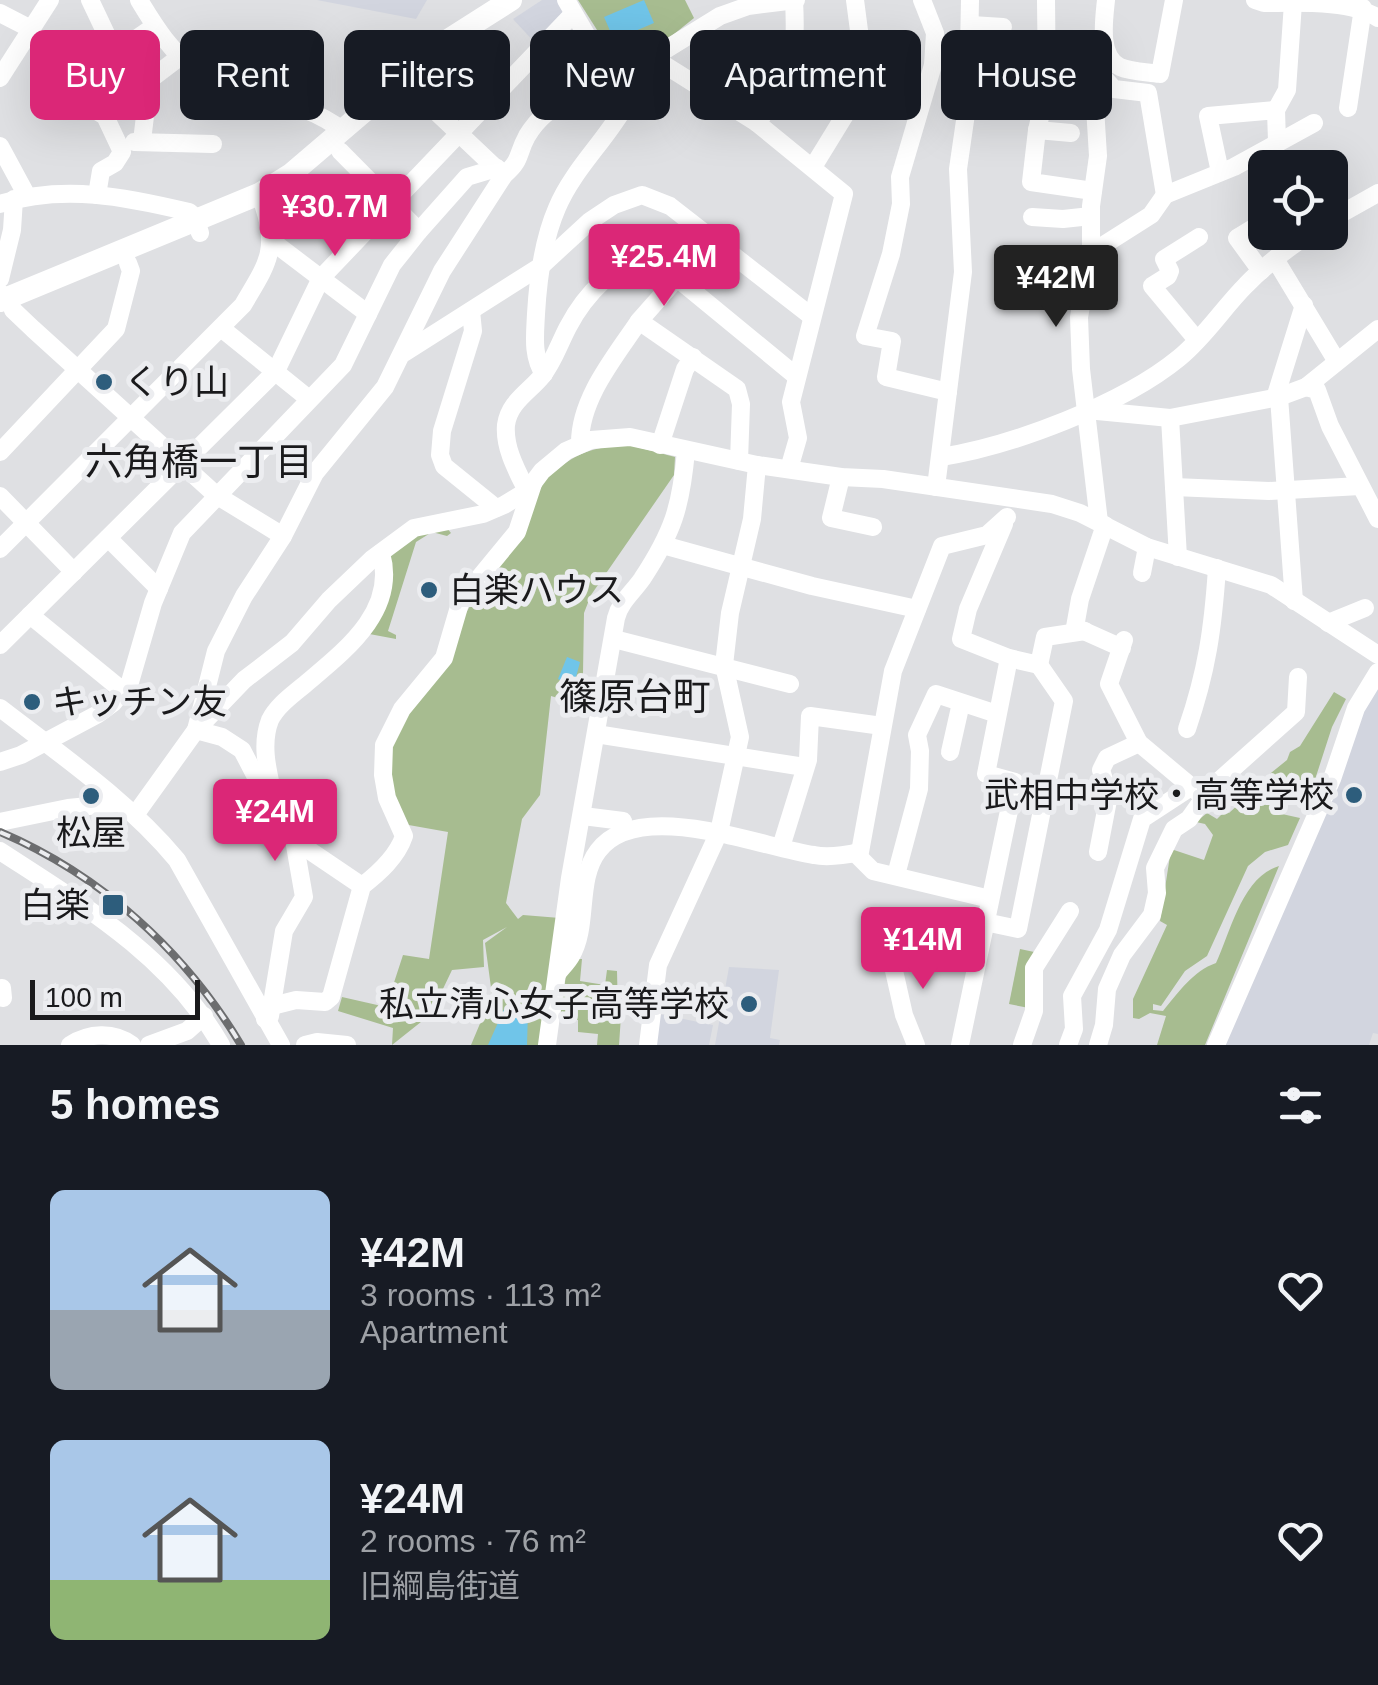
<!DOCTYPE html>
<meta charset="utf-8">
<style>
body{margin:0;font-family:Arial,"Noto Sans JP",sans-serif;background:#242831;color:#f1f3f6;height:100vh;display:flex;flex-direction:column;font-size:38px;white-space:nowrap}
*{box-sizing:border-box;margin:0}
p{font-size:32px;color:#9ea1a6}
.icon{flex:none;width:55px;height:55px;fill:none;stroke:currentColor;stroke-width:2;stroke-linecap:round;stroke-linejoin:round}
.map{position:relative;height:1045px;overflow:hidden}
.sheet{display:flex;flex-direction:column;background:#171b24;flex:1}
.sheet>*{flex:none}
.hud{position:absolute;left:30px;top:30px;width:1320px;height:90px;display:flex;gap:20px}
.buttons{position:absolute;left:1248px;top:150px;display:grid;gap:20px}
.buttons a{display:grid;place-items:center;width:100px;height:100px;border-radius:15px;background:#171b24;box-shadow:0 10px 40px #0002;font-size:50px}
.scale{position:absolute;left:30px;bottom:25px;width:170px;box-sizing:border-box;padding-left:10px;border:5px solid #1a1a1c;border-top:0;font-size:28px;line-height:35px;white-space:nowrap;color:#1a1a1c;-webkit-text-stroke:8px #ecedf0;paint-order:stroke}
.price{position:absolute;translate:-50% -85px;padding:0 22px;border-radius:10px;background:#db2777;color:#fff;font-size:32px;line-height:65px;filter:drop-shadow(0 2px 5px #0008)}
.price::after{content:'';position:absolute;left:50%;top:60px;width:30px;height:22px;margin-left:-15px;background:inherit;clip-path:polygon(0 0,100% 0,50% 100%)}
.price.current{background:#222;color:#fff}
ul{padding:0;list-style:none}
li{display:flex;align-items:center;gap:30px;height:250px;padding:0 50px}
li span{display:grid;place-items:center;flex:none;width:280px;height:200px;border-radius:15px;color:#555}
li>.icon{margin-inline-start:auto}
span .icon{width:120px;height:120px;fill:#fffc;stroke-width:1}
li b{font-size:42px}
h2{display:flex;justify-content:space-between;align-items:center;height:120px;padding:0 50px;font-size:42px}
.tag{padding:0 35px;border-radius:15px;background:#171b24;box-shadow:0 10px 40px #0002;font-size:35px;line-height:90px}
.tag.current{background:#db2777;color:#fff}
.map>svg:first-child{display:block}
</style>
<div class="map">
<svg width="1378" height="1045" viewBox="0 0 1378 1045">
<rect width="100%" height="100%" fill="#dfe0e3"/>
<g fill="#d2d5df">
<polygon points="317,0 427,0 416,19"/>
<polygon points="542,0 559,0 568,14 537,45 513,19"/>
<polygon points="1378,686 1378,1034 1373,1033 1369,1045 1223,1045 1357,724"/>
<polygon points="729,967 779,970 770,1038 780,1040 779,1045 715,1045"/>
<polygon points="659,1014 713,1025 709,1045 654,1045"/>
</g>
<g fill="#a7bc90">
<polygon points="578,0 685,0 694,18 658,47 611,52"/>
<path d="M629 445 675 457 674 475 591 595 584 613 583 673 574 703 551 696 540 795 522 819 506 903 518 919 523 915 560 918 543 1045H471L492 995 485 943 507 927 483 940 484 967 452 970 431 1014 392 1045 393 1028 338 1011 342 997 386 1007 403 955 429 959 448 832 403 824 388 785 389 746 541 483C572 455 587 447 629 445Z"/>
<polygon points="446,527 451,533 447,536 432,532 416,542 388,631 396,635 396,639 364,633 385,554 398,541"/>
<path d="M1334 692 1346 699 1332 727 1310 795 1288 794 1282 814 1300 818 1288 845 1265 852 1248 866 1207 956 1185 971 1161 1006 1153 1004V1010L1163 1011C1178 993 1193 971 1216 963 1231 931 1242 877 1279 866L1205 1045H1157L1166 1016 1150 1013 1139 1019 1133 1018V999L1167 925 1160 921 1171 849 1204 860 1213 835 1205 824 1196 822 1207 813 1217 819 1225 811 1229 813 1253 791 1258 794 1269 782 1266 777 1287 760 1290 752 1300 746Z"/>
<polygon points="1020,949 1039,953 1029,1008 1009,1004"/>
<polygon points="576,959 582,959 580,981 605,985 607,970 617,971 618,1014 621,1016 619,1045 597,1045 598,1034 578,1032 578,1020 560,1017 566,975"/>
</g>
<g fill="#70c5e9">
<polygon points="644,0 654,23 614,40 604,17"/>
<polygon points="567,657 580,662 572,692 560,687 562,681 558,679"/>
<polygon points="510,1006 528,1011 527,1045 488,1045 505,1007"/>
</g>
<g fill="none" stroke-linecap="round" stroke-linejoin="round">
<g stroke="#fff" stroke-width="18">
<polyline points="90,0 145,116 142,141"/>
<path d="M139 0C154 25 173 56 199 71 244 96 300 98 342 130"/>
<polyline points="566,0 598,55 636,68"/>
<polyline points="922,0 935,33 933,65 900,177 901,204 891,254 865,336 892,341 886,377 948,392"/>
<polyline points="1046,0 1047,88 1037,130 1031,182 1093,191"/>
<path d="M1106 0C1104 20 1098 56 1120 67 1131 72 1149 72 1160 74L1174 0"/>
<path d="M1255 0 1264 3C1298 3 1351 0 1378 18"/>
<polyline points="0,13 29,28 75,98 105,116 122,152 115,163 101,171 97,195"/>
<polyline points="971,25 1003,27"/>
<polyline points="114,54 155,26"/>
<polyline points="652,57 757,123 844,194 791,402 798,438 789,469"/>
<polyline points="1092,58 1098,156 1091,206 1091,253 1079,317 1081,369 1099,522"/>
<polyline points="1094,67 1114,89 1148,93 1165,195"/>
<polyline points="0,78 50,0"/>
<polyline points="412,89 503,175"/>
<polyline points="135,95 149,87 152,78 181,56"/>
<polyline points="1348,108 1363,8"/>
<polyline points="99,110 133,92"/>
<polyline points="1276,110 1287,90 1293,3"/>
<path d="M757 123C792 76 797 58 794 0"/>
<polyline points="1037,130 1071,133"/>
<polyline points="134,142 213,144"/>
<polyline points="0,146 27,196"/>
<polyline points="340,151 419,231"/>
<polyline points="813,167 848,110 863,61 855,0"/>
<polyline points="1220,172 1208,116 1276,110 1277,142"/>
<path d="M0 204C64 184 126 197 189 212L195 217 200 233"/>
<polyline points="1032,217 1063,219 1091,216"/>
<polyline points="1330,220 1378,193"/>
<polyline points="273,242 368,314"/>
<polyline points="1091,253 1151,215 1165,195 1234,167 1314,123"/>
<polyline points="1275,259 1336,360"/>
<polyline points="1045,262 1088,265"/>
<polyline points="1261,271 1237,238 1265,221"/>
<polyline points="0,279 12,230 14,199"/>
<polyline points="0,293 9,298 13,310 33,329 216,495 283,536"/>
<polyline points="471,311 473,331 442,431 440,455 444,466 496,508"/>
<polyline points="639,321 677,278"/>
<polyline points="221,328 309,399"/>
<polyline points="1197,340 1152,286 1168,276 1170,271 1164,259 1199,237"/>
<polyline points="404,353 541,266 590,221 614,205 642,195 670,206 811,316"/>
<path d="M544 374C532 356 535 335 536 314 538 279 543 240 557 208 572 172 602 144 622 111 630 98 631 82 636 68L720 16 748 6 796 0"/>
<polyline points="1306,387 1378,329"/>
<polyline points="1279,397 1294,601"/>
<polyline points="1275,398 1304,305"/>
<polyline points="1087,410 1170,418 1279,397 1306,387 1317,390 1330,426 1378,519"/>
<polyline points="1170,418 1178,557"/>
<path d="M580 443C580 398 615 357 639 321L737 389 741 404 739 461"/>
<polyline points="660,445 685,369 693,357"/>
<polyline points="0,452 116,329 131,271 128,263"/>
<path d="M941 457C1012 446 1123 404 1179 358 1205 337 1223 308 1246 285 1265 265 1288 248 1312 232"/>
<polyline points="841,477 831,518 873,527"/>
<polyline points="936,487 963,272 958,169 968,100 970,0"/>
<polyline points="1174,487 1269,491 1360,486"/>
<path d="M527 491C517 471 504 448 506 425 509 402 529 392 542 376 554 361 559 344 568 327 582 300 620 252 655 260L796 376"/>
<polyline points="0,496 74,572"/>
<polyline points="1004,524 968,609 961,639 1009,658 1039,665 1045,637 1085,631"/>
<polyline points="1105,525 1080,599 1075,627 1122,648"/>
<polyline points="108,538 159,589"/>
<polyline points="663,545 812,586 917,609"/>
<path d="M0 549 243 305C265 267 279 252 264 207"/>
<polyline points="1142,573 1147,547"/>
<polyline points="30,615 123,691"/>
<polyline points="1328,623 1365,608"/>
<polyline points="614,639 790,684"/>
<polyline points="1124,640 1109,684 1139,743 1200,794"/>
<polyline points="0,645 276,371 321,278 573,14"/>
<path d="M0 708C61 755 128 801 177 860L281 1045"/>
<path d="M1187 729C1207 671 1213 628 1217 568"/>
<polyline points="596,734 798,766"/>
<polyline points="950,752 961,703"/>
<polyline points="0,762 21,755 98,714 113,703 130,682 153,603 182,533 343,365 392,265 419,231 467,177 497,168"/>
<path d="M272 790C267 768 261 743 270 720 277 706 291 696 303 686 343 652 398 612 381 553"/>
<polyline points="135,815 196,730 244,680 292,643 329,600 372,559 414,528 483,514 504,505 527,491 542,471 566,451 591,440 630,437 757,465 841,477 883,479 1052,504 1080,513 1147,547 1271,585 1378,655"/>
<polyline points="583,816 623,821"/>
<polyline points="0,822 68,808 119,803"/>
<polyline points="294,840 362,886"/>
<polyline points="781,847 808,760 810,716 882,726"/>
<path d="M0 851C83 905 170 956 221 1045"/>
<polyline points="1098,852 1109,795 1101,770 1107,758 1139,743"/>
<polyline points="855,853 873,871 990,899"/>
<polyline points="896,875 919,789 920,751 917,735 936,694 997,714"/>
<polyline points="985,922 1018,929 1064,701 1039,665"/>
<polyline points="886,935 904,1015 916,1045"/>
<path d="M557 974C561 968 568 962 571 956 589 926 576 880 598 851 638 797 760 847 814 855 828 858 846 855 860 852L893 671 942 546 987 535 1007 517"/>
<polyline points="2,988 3,998"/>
<path d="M272 1006 296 1000 325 1002 331 997 362 886C379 873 397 857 404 836L387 798 383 775 384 745 402 709 444 658 461 600 517 532 533 484"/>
<path d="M265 1019 270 1016 284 931 304 897 294 840 283 829 242 750 222 737 196 730 216 651 244 596 283 536 315 473 385 387 442 271 504 175C522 160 517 154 527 136 551 96 588 93 629 88"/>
<path d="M70 1045C89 1033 113 1031 132 1045"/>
<polyline points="149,1045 187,1031 204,1016"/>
<polyline points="305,1045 317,1042 347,1045"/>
<path d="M547 1045 570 878 616 618C620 602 633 592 642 579 673 532 681 507 686 451"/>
<polyline points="648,1045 658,965 719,832 740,737 724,665 730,613 752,519 757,465"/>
<polyline points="960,1045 1015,782 986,774 1009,658"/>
<polyline points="1022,1045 1034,1011 1034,968 1070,911"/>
<polyline points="1068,1045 1074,1029 1072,996 1108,930 1142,819 1191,787"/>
<polyline points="1098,1045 1104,1025 1107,989 1122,955 1152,915 1157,893 1155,868 1174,829 1189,819 1211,788 1296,712 1298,677"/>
<polyline points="1216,1045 1332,779 1356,708 1378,672"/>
</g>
<polyline stroke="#fff" stroke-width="22" points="0,301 259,194 291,174 448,40 511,0"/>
<defs>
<path id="rail" d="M0 832C101 875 185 951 241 1045"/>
</defs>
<use href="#rail" stroke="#6c6d6f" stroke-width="8"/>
<use href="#rail" stroke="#ecedf0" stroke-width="4" stroke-dasharray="11" stroke-linecap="butt"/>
</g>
<g fill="#2d5d7c" stroke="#ecedf0" stroke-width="4">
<circle cx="104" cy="382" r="10"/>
<circle cx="429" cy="590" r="10"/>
<circle cx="32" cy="702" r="10"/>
<circle cx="1354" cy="795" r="10"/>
<circle cx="91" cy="796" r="10"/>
<rect x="101" y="893" width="24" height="24" rx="5"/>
<circle cx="749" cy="1004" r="10"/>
</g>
<g text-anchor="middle" stroke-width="10" stroke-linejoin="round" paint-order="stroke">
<g font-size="35" fill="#1a1a1c" stroke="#ecedf0" text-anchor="start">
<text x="124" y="394">くり山</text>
<text x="449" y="602">白楽ハウス</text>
<text x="52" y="714">キッチン友</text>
<text x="1334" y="807" text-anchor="end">武相中学校・高等学校</text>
<text x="91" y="845" text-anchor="middle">松屋</text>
<text x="90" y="917" text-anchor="end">白楽</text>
<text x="729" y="1016" text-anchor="end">私立清心女子高等学校</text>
</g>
<g font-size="38" fill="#1a1a1c" stroke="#ecedf0">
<text x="199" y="475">六角橋一丁目</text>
<text x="635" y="710">篠原台町</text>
</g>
</g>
</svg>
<div class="buttons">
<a><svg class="icon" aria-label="locate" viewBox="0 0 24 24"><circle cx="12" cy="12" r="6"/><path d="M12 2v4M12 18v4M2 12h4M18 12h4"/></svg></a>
</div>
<div class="scale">100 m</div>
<b class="price" style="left:335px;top:259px">¥30.7M</b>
<b class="price" style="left:664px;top:309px">¥25.4M</b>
<b class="price current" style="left:1056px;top:330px">¥42M</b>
<b class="price" style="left:275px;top:864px">¥24M</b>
<b class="price" style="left:923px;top:992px">¥14M</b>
<div class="hud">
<a class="tag current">Buy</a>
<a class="tag">Rent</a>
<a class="tag">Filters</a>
<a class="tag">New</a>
<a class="tag">Apartment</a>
<a class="tag">House</a>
</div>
</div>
<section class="sheet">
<h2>5 homes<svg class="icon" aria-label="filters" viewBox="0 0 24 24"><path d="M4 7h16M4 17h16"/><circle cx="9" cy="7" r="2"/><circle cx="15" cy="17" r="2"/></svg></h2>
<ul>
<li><span style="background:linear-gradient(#a9c7e8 60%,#9aa5b1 0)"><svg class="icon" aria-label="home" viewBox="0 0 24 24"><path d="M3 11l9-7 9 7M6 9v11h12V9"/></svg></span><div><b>¥42M</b><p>3 rooms · 113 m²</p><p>Apartment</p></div><svg class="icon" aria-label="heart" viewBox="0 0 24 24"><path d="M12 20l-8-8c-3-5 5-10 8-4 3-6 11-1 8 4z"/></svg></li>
<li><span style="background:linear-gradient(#a9c7e8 70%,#8fb573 0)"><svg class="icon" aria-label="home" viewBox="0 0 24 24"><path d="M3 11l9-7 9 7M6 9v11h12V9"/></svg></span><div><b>¥24M</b><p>2 rooms · 76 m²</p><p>旧綱島街道</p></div><svg class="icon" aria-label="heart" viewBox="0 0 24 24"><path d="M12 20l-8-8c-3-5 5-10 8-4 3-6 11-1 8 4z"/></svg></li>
</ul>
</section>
